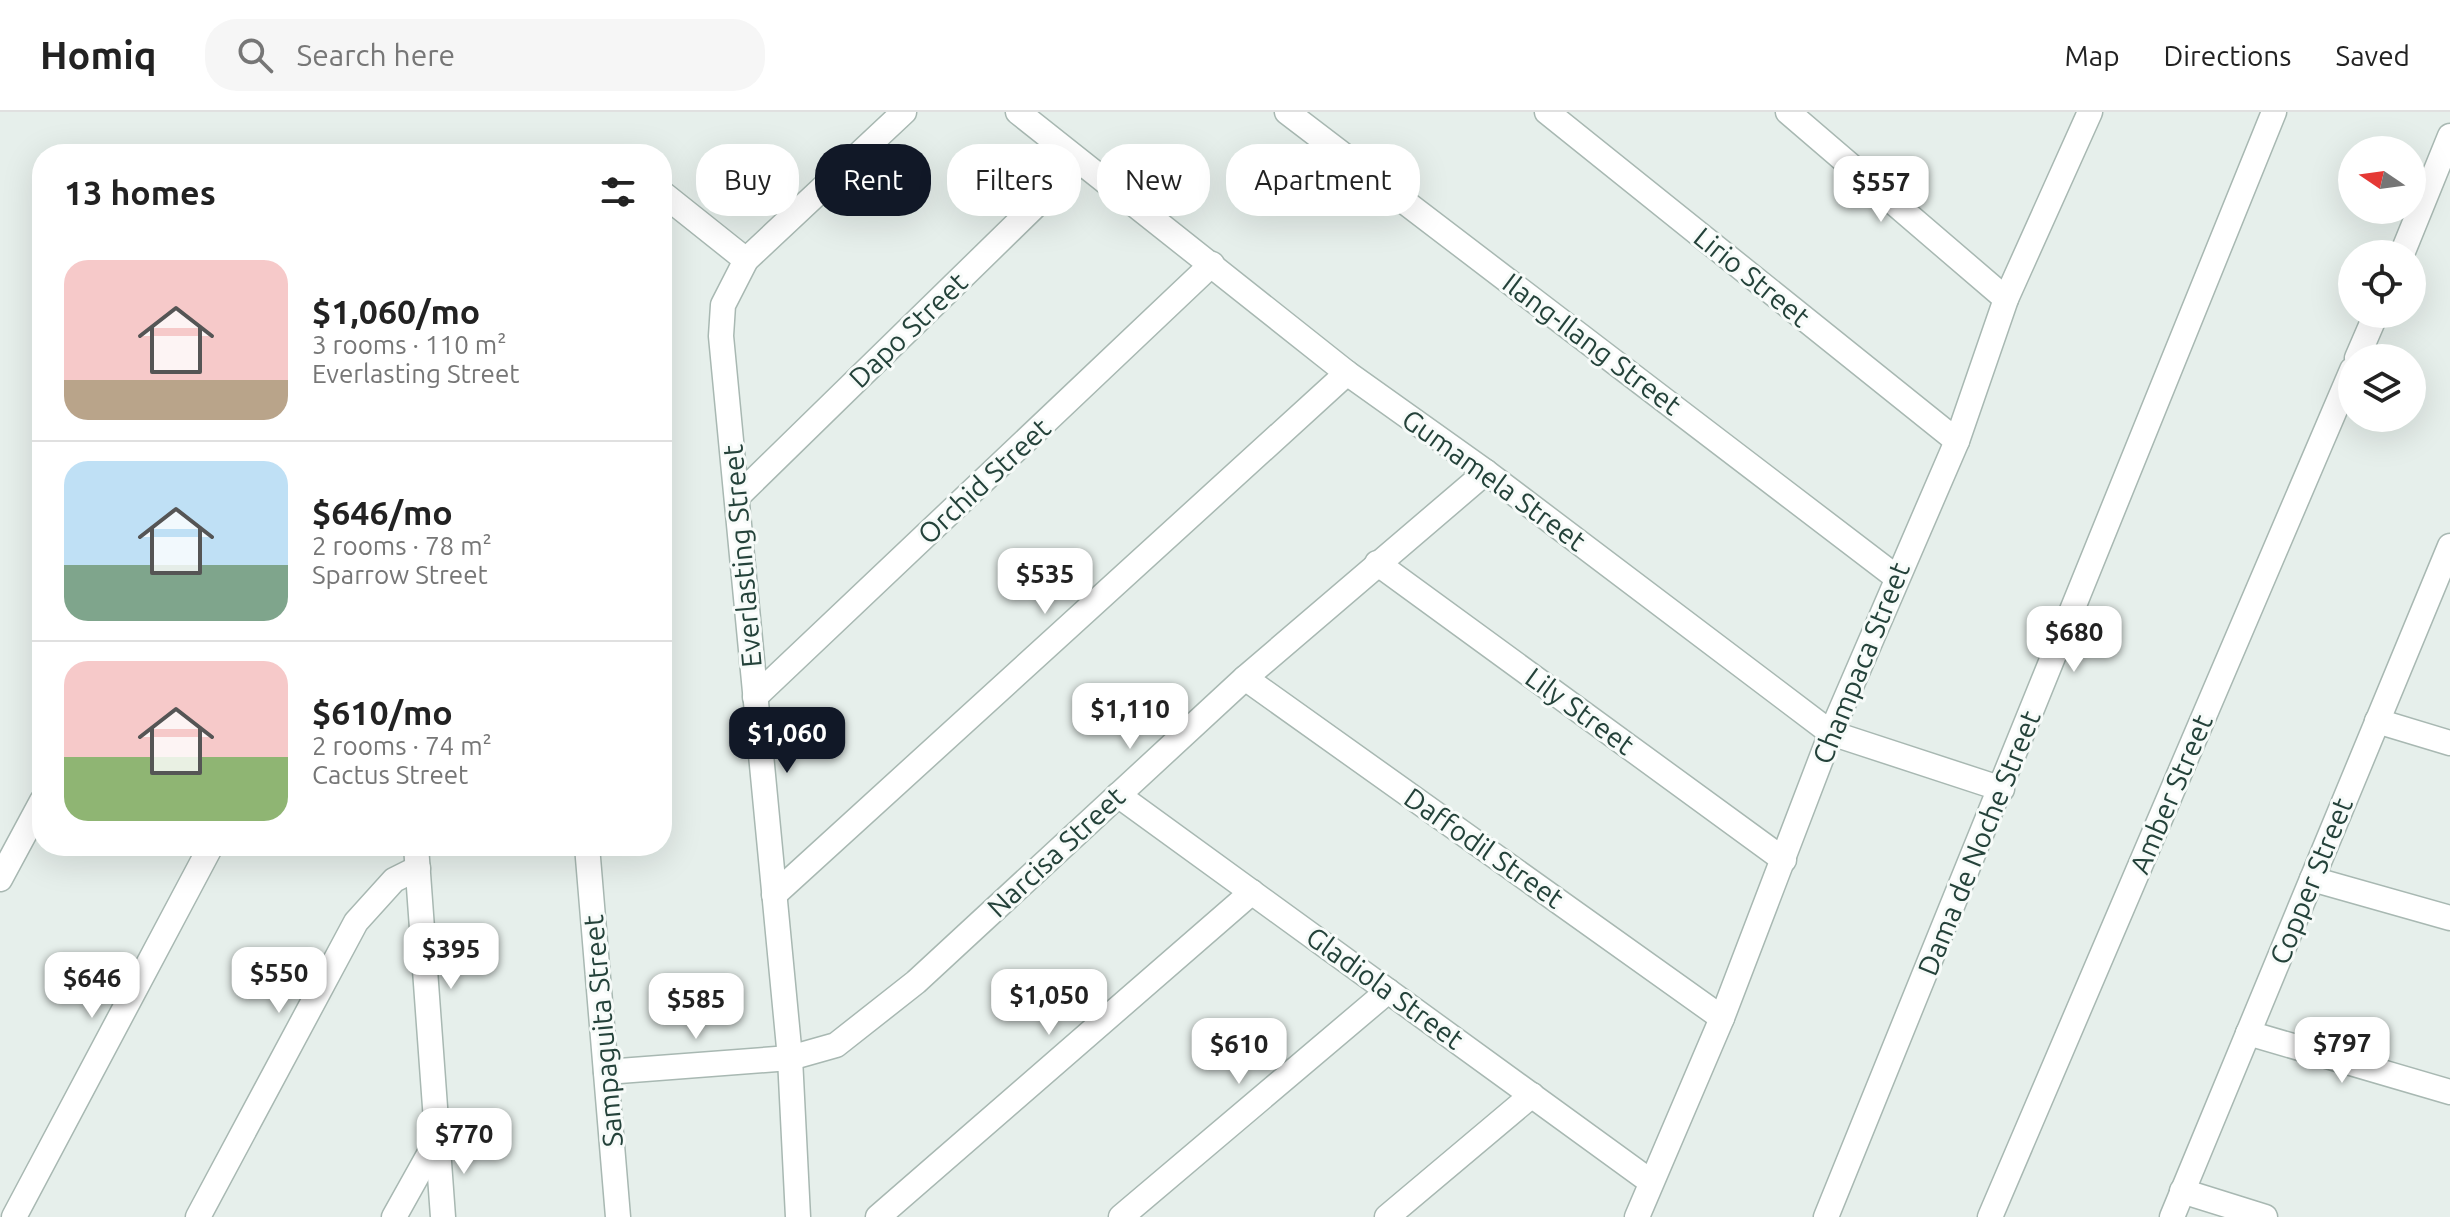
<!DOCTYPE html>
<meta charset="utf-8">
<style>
body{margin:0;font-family:Ubuntu,sans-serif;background:#f6f6f6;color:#222;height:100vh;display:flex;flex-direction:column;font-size:30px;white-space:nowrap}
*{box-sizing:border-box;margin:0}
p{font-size:26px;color:#767676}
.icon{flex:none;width:44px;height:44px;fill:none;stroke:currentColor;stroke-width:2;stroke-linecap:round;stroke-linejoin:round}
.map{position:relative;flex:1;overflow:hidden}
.panel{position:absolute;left:32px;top:32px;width:640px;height:712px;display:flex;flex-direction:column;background:#fff;border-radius:32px;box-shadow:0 8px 32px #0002}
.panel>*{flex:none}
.top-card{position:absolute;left:696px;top:32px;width:760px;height:72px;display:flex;gap:16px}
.needle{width:52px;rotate:283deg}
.tools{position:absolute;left:2338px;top:24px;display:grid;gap:16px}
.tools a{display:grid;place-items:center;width:88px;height:88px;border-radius:50%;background:#fff;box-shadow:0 8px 32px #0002;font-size:40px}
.price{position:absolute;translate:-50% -68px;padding:0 18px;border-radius:16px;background:#fff;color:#222;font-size:26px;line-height:52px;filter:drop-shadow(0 2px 4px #0008)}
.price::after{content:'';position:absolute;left:50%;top:48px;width:24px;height:18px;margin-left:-12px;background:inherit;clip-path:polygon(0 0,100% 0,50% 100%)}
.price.active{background:#111827;color:#fff}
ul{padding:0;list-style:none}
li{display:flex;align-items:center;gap:24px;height:200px;padding:0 32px}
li+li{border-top:2px solid #e0e0e0}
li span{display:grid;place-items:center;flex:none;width:224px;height:160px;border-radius:24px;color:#555}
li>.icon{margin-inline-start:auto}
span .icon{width:96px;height:96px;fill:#fffc;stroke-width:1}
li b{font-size:34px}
h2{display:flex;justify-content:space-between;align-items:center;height:96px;padding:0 32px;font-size:34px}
.chip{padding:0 28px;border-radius:32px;background:#fff;box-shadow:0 8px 32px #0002;font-size:28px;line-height:72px}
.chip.active{background:#111827;color:#fff}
header{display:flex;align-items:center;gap:48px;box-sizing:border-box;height:112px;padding:0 40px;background:#fff;border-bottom:2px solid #e0e0e0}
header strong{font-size:38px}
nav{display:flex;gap:44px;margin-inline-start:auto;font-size:28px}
.search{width:560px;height:72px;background:#f6f6f6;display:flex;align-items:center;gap:20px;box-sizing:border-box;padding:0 28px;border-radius:32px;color:#767676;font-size:30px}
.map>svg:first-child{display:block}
</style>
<header>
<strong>Homiq</strong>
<div class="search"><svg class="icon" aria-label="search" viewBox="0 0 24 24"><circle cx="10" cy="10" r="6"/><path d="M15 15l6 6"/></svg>Search here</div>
<nav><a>Map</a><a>Directions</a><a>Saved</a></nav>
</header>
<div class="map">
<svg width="2450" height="1105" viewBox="0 0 2450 1105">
<rect width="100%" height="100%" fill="#e6efeb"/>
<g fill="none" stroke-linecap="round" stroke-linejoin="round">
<defs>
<g id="street">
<polyline points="1018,0 1347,261 1486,360 1831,621 2002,677"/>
<polyline points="1287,0 1896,465"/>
<polyline points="1547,0 1957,329"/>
<polyline points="1788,0 2006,187"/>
<polyline points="662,81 746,148"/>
<polyline points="2402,142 2450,24"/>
<polyline points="2357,246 2376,202"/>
<polyline points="737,385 1079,51"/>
<polyline points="1377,451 1784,748"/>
<polyline points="1245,566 1722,906"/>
<polyline points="755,585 1212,152"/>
<polyline points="2377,609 2450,631"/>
<polyline points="1118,683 1651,1070"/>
<polyline points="416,734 443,1105"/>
<polyline points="587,734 618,1105"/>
<polyline points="0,767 42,689"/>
<polyline points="2312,767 2450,806"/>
<polyline points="774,783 1347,261"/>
<polyline points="2248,921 2450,980"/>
<polyline points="606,960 790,946 836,933 916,870 1245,566 1486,360"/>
<polyline points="2182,1079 2265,1105"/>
<polyline points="14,1105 211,734"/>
<polyline points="198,1105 356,810 394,768 418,756"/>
<polyline points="394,1105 437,1028"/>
<polyline points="798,1105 790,946 721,224 723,193 746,148 904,0"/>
<polyline points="878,1105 1252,780"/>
<polyline points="1121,1105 1388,879"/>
<polyline points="1387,1105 1532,983"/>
<polyline points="1637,1105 1722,906 1831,621 1957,329 2006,187 2090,0"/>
<polyline points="1826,1105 2274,0"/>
<polyline points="1990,1105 2352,258"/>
<polyline points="2172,1105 2450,434"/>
</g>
</defs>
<use href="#street" stroke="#a8b8b2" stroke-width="27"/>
<use href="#street" stroke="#fff" stroke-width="24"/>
</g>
<g text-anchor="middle" stroke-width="6" stroke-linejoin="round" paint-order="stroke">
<g font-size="28" fill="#24423a" stroke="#f7fbf9">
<text transform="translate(1752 165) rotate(39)" y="10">Lirio Street</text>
<text transform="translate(908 218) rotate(-44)" y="10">Dapo Street</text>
<text transform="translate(1592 232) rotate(37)" y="10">Ilang-Ilang Street</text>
<text transform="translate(1494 368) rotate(36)" y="10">Gumamela Street</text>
<text transform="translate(984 369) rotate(-43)" y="10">Orchid Street</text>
<text transform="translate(742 444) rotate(-95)" y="10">Everlasting Street</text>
<text transform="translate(1861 551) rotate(-68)" y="10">Champaca Street</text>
<text transform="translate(1580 599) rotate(36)" y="10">Lily Street</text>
<text transform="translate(2171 682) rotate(-67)" y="10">Amber Street</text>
<text transform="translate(1979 731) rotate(-68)" y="10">Dama de Noche Street</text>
<text transform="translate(1484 736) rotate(35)" y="10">Daffodil Street</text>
<text transform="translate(1056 740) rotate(-43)" y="10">Narcisa Street</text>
<text transform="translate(2311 769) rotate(-68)" y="10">Copper Street</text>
<text transform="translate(1385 876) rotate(36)" y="10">Gladiola Street</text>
<text transform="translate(603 919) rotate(-95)" y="10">Sampaguita Street</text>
</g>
</g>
</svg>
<div class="tools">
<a><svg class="needle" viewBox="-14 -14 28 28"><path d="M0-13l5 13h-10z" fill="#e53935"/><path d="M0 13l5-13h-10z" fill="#767676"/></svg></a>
<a><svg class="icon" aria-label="locate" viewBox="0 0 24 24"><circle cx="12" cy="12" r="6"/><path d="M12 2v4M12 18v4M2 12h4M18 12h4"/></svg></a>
<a><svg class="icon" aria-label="layers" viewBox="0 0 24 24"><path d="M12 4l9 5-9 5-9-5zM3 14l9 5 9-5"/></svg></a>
</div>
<b class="price" style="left:1881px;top:112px">$557</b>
<b class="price" style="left:1045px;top:504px">$535</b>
<b class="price" style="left:2074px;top:562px">$680</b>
<b class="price" style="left:1130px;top:639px">$1,110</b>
<b class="price active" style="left:787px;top:663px">$1,060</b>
<b class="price" style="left:451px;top:879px">$395</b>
<b class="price" style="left:279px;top:903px">$550</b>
<b class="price" style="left:92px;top:908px">$646</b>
<b class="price" style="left:1049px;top:925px">$1,050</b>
<b class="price" style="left:696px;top:929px">$585</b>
<b class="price" style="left:2342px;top:973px">$797</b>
<b class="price" style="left:1239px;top:974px">$610</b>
<b class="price" style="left:464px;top:1064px">$770</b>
<div class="top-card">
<a class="chip">Buy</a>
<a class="chip active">Rent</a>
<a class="chip">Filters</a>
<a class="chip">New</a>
<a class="chip">Apartment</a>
</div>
<section class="panel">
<h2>13 homes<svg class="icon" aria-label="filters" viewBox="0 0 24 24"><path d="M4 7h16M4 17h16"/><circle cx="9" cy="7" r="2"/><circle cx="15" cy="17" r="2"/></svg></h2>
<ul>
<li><span style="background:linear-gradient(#f6c9c9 75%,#b9a48a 0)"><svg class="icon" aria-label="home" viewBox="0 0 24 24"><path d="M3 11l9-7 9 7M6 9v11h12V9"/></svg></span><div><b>$1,060/mo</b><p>3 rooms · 110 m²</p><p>Everlasting Street</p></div></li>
<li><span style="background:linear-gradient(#bfe0f5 65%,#7fa58c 0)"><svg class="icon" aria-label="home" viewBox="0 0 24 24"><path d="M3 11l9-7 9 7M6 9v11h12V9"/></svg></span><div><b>$646/mo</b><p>2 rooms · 78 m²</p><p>Sparrow Street</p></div></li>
<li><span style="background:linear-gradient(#f6c9c9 60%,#8fb573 0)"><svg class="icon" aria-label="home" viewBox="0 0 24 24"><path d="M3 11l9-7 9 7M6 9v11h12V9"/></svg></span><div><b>$610/mo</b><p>2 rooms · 74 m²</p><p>Cactus Street</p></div></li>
</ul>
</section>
</div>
